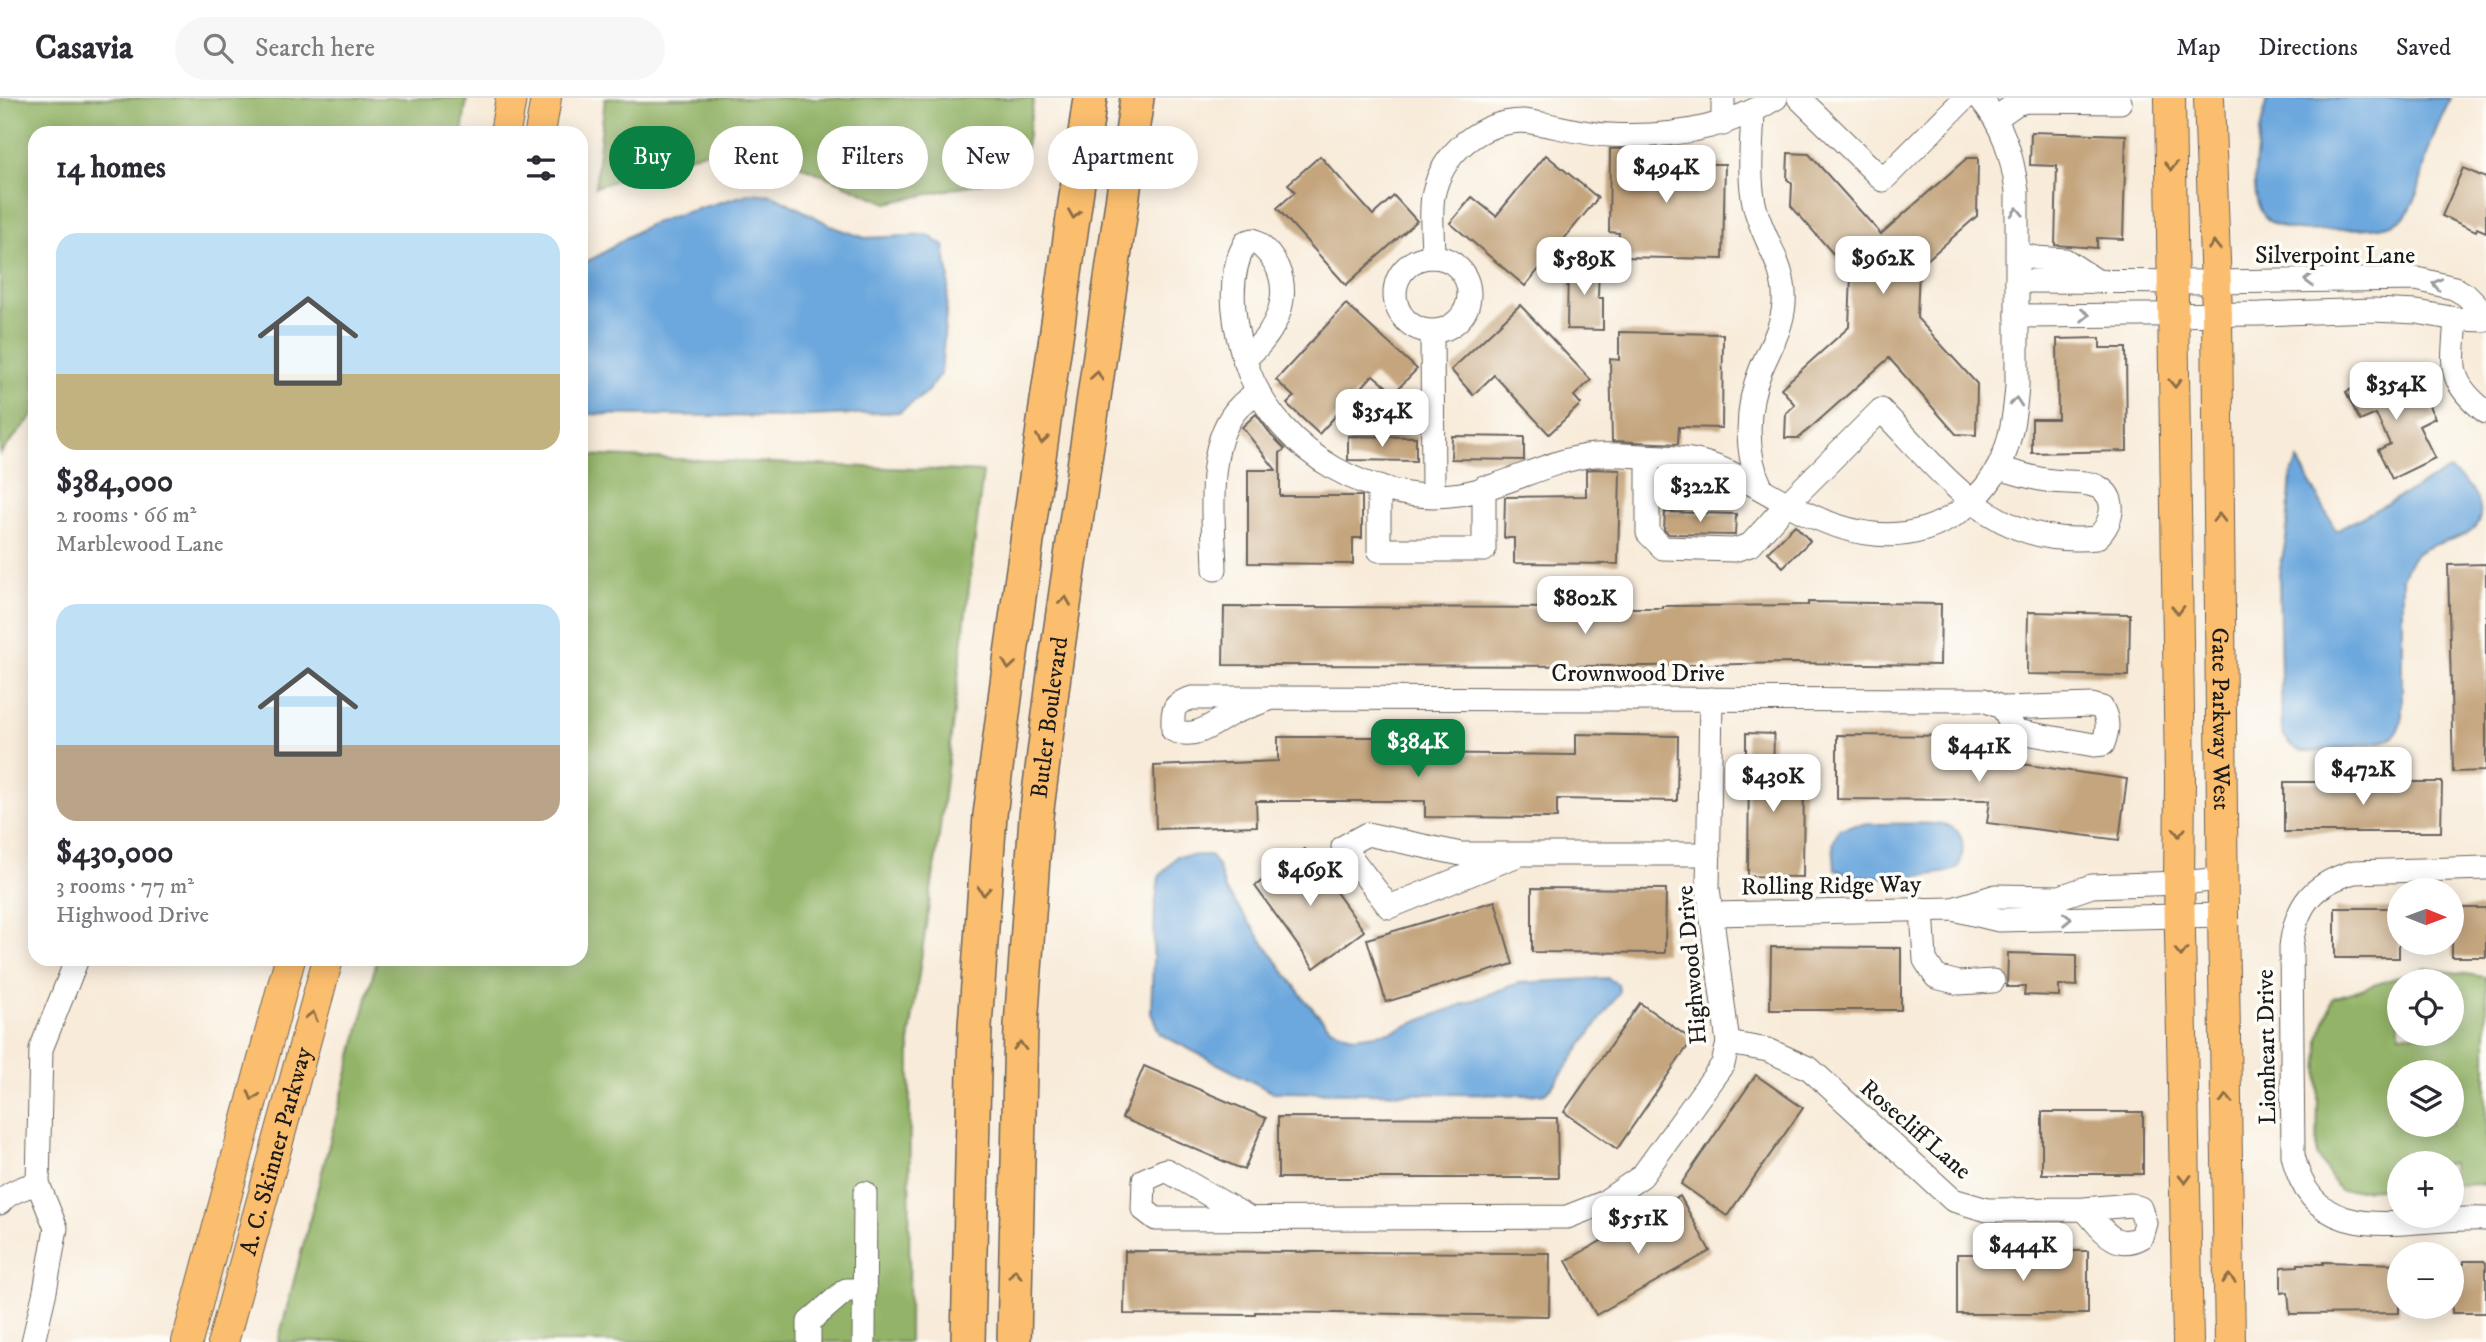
<!DOCTYPE html>
<meta charset="utf-8">
<style>
body{margin:0;font-family:"IM FELL DW Pica",serif;background:#f7f7f7;color:#2b2b33;height:100vh;display:flex;flex-direction:column;font-size:26px;white-space:nowrap}
*{box-sizing:border-box;margin:0}
p{font-size:23px;color:#7c7c81}
.icon{flex:none;width:38px;height:38px;fill:none;stroke:currentColor;stroke-width:2;stroke-linecap:round;stroke-linejoin:round}
.map{position:relative;flex:1;overflow:hidden}
.sheet{position:absolute;left:28px;top:28px;width:560px;height:840px;display:flex;flex-direction:column;background:#fff;border-radius:21px;box-shadow:0 4px 18px #0003}
.sheet>*{flex:none}
.top-card{position:absolute;left:609px;top:28px;width:665px;height:63px;display:flex;gap:14px}
.needle{width:46px;rotate:91deg}
.controls{position:absolute;left:2387px;top:780px;display:grid;gap:14px}
.controls a{display:grid;place-items:center;width:77px;height:77px;border-radius:50%;background:#fff;box-shadow:0 4px 18px #0003;font-size:35px}
.price{position:absolute;translate:-50% -60px;padding:0 16px;border-radius:14px;background:#fff;color:#222;font-size:23px;line-height:46px;filter:drop-shadow(0 2px 4px #0008)}
.price::after{content:'';position:absolute;left:50%;top:42px;width:21px;height:16px;margin-left:-10px;background:inherit;clip-path:polygon(0 0,100% 0,50% 100%)}
.price.current{background:#0b8043;color:#fff}
ul{padding:0;list-style:none}
li{display:grid;align-content:center;gap:14px;height:371px;padding:0 28px}
li span{display:grid;place-items:center;height:217px;border-radius:21px;color:#555}
li>.icon{margin-inline-start:auto}
span .icon{width:126px;height:126px;fill:#fffc;stroke-width:1}
li b{font-size:30px}
h2{display:flex;justify-content:space-between;align-items:center;height:84px;padding:0 28px;font-size:30px}
.chip{padding:0 24px;border-radius:32px;background:#fff;box-shadow:0 4px 18px #0003;font-size:24px;line-height:63px}
.chip.current{background:#0b8043;color:#fff}
header{display:flex;align-items:center;gap:42px;box-sizing:border-box;height:98px;padding:0 35px;background:#fff;border-bottom:2px solid #e1e1e2}
header strong{font-size:33px}
nav{display:flex;gap:38px;margin-inline-start:auto;font-size:24px}
.search{width:490px;height:63px;background:#f7f7f7;display:flex;align-items:center;gap:18px;box-sizing:border-box;padding:0 24px;border-radius:38px;color:#7c7c81;font-size:26px}
.map>svg:first-child{display:block}
</style>
<header>
<strong>Casavia</strong>
<div class="search"><svg class="icon" aria-label="search" viewBox="0 0 24 24"><circle cx="10" cy="10" r="6"/><path d="M15 15l6 6"/></svg>Search here</div>
<nav><a>Map</a><a>Directions</a><a>Saved</a></nav>
</header>
<div class="map">
<svg width="2486" height="1244" viewBox="0 0 2486 1244">
<rect width="100%" height="100%" fill="#fdfcf7"/>
<filter id="ink" filterUnits="userSpaceOnUse"><feTurbulence type="fractalNoise" baseFrequency=".0143" numOctaves="2"/><feDisplacementMap in="SourceGraphic" scale="14" xChannelSelector="R" yChannelSelector="G"/><feConvolveMatrix kernelMatrix="1 2 1 2 8 2 1 2 1" color-interpolation-filters="sRGB"/></filter>
<filter id="wash" filterUnits="userSpaceOnUse"><feTurbulence type="fractalNoise" baseFrequency=".00686" numOctaves="4" result="noise"/><feDisplacementMap in="SourceGraphic" scale="28" xChannelSelector="R" yChannelSelector="G"/><feGaussianBlur stdDeviation="1.57" result="paint"/><feColorMatrix in="noise" values="0 0 0 0 0 0 0 0 0 0 0 0 0 0 0 0 0 1.4 0 .05"/><feComposite in="paint" operator="in"/></filter>
<g filter="url(#wash)">
<rect width="100%" height="100%" fill="#f8ebd9"/>
<g fill="#93b467" stroke="#586842" stroke-width="2" fill-rule="evenodd">
<polygon points="0,0 467,0 462,35 35,35 35,315 0,356"/>
<polygon points="605,0 1034,0 1024,61 984,84 887,105 797,66 713,51 595,89"/>
<polygon points="581,357 983,374 939,738 910,937 909,1244 278,1244 377,861 581,861"/>
<path d="M2426 870 2486 879V1083L2484 1086 2452 1087V1066H2399V1090L2340 1093 2317 1058 2319 941 2333 900ZM2399 884H2452V936H2399ZM2399 975H2452V1027H2399Z"/>
</g>
<g fill="#6ca7dd" stroke="#44627c" stroke-width="2">
<path d="M2267 0H2451C2442 17 2434 35 2428 54 2422 74 2419 104 2404 119 2391 132 2361 130 2343 131 2322 132 2293 136 2274 126 2239 109 2261 30 2267 0Z"/>
<path d="M751 95 773 97 836 130 865 140 928 137 944 148 949 179 941 275 926 295 900 314 786 319 581 316V165C605 158 624 138 647 128 678 114 718 106 751 95Z"/>
<path d="M2298 362 2336 433 2449 372C2463 381 2476 392 2480 409 2486 444 2432 440 2415 457 2409 463 2405 472 2402 480V620C2400 627 2398 635 2392 640 2383 646 2314 655 2303 653 2293 651 2288 643 2282 635L2279 476 2286 441 2291 377Z"/>
<path d="M1875 726C1890 726 1942 723 1953 730 1967 738 1963 758 1958 770 1941 780 1878 780 1857 778 1850 777 1842 774 1835 772L1833 744 1839 731 1854 727Z"/>
<polygon points="1210,757 1218,768 1225,791 1305,902 1330,930 1354,939 1390,934 1518,885 1607,880 1618,886 1619,895 1555,985 1545,995 1529,997 1272,994 1160,936 1151,915 1155,810 1159,779 1177,758"/>
</g>
<g id="blocks">
<g fill="#c4a57e">
<polygon points="2031,34 2126,37 2123,141 2097,140 2097,150 2055,147 2057,68 2030,67"/>
<polygon points="1610,51 1679,51 1679,66 1725,66 1723,161 1618,159 1619,135 1609,134"/>
<polygon points="1788,55 1809,56 1881,136 1967,60 1978,60 1977,118 1919,169 1917,220 1977,286 1976,337 1956,336 1889,260 1799,340 1785,340 1786,315 1795,307 1781,290 1849,229 1851,176 1791,108 1792,86 1787,81"/>
<polygon points="1546,57 1598,100 1525,188 1450,125 1472,99 1496,118"/>
<polygon points="1320,58 1373,117 1394,98 1417,123 1346,187 1277,110 1295,94 1288,86"/>
<polygon points="2463,70 2486,80 2486,134 2477,130 2476,133 2442,118"/>
<polygon points="1568,164 1599,164 1598,200 1603,200 1603,232 1567,231"/>
<polygon points="1346,206 1417,271 1394,295 1373,277 1319,336 1287,306 1294,299 1276,282"/>
<polygon points="1520,207 1591,282 1574,298 1581,306 1549,336 1494,277 1473,297 1451,272"/>
<polygon points="1619,234 1723,236 1722,330 1679,329 1678,346 1612,343 1610,261 1619,262"/>
<polygon points="2100,240 2100,250 2126,250 2127,353 2032,355 2032,321 2058,321 2057,241"/>
<polygon points="2389,273 2404,303 2422,294 2435,320 2419,328 2435,360 2392,381 2378,352 2390,346 2376,316 2360,323 2346,294"/>
<polygon points="1256,316 1272,338 1285,351 1280,355 1280,398 1362,398 1362,440 1353,440 1353,466 1248,465 1248,372 1276,372 1242,329"/>
<polygon points="1348,338 1416,339 1416,363 1348,362"/>
<polygon points="1452,338 1524,339 1524,362 1451,361"/>
<polygon points="1594,371 1620,372 1618,466 1514,465 1514,440 1504,440 1505,399 1586,398 1586,372"/>
<polygon points="1665,414 1736,416 1735,437 1669,436 1664,432"/>
<polygon points="1795,427 1810,443 1783,469 1768,454"/>
<polygon points="2486,466 2486,673 2453,674 2448,467"/>
<polygon points="1808,504 1941,506 1940,567 1793,565 1647,568 1223,567 1224,509 1662,510 1662,508 1808,507"/>
<polygon points="2028,514 2130,516 2129,578 2027,576"/>
<polygon points="1746,635 1774,636 1773,680 1804,680 1803,779 1748,778 1749,661 1746,661"/>
<polygon points="1576,636 1678,638 1677,703 1557,701 1557,720 1425,719 1425,703 1256,703 1257,728 1156,731 1154,668 1278,663 1278,639 1409,639 1409,655 1576,657"/>
<polygon points="1837,637 1970,638 1970,659 2127,681 2119,742 1987,725 1990,702 1837,701"/>
<polygon points="2284,684 2442,684 2441,734 2284,734"/>
<polygon points="1305,751 1364,833 1314,870 1255,788"/>
<polygon points="1532,790 1666,791 1665,855 1532,854"/>
<polygon points="1495,803 1513,866 1386,904 1367,841"/>
<rect x="2335" y="810" width="64" height="50"/>
<rect x="2452" y="810" width="34" height="49"/>
<polygon points="1771,849 1901,850 1901,912 1770,912"/>
<polygon points="2008,855 2077,857 2077,888 2059,887 2059,898 2024,897 2025,889 2007,889"/>
<polygon points="1640,905 1692,942 1617,1051 1564,1014"/>
<polygon points="1144,968 1266,1020 1244,1072 1122,1020"/>
<polygon points="1756,977 1803,1010 1727,1118 1681,1086"/>
<rect x="2042" y="1014" width="101" height="62"/>
<polygon points="1278,1019 1557,1020 1558,1080 1278,1080"/>
<polygon points="1680,1098 1710,1153 1596,1217 1566,1163"/>
<polygon points="1125,1153 1550,1155 1549,1218 1255,1214 1255,1217 1124,1216"/>
<polygon points="1999,1153 2088,1153 2088,1216 1957,1216 1957,1156 1999,1156"/>
<polygon points="2464,1163 2484,1163 2486,1165 2486,1215 2452,1215 2452,1166 2464,1166"/>
<polygon points="2323,1164 2399,1166 2399,1215 2290,1216 2288,1194 2281,1195 2281,1169 2298,1168 2298,1166 2323,1166"/>
</g>
</g>
</g>
<g filter="url(#ink)">
<use href="#blocks" fill-opacity="0" stroke="#69645e" stroke-width="2"/>
<g fill="none" stroke-linecap="round" stroke-linejoin="round">
<defs>
<g id="minor">
<polyline points="1723,0 1723,26"/>
<polyline points="1799,0 1883,82 1965,0"/>
<path d="M1753 14C1752 43 1748 76 1754 105 1761 140 1787 168 1784 206 1782 230 1770 250 1761 271 1746 307 1744 356 1762 391"/>
<polyline points="1996,20 2016,6 2027,3 2120,4"/>
<polyline points="2018,156 2036,160 2065,162 2097,183"/>
<circle cx="1432" cy="196" r="37"/>
<path d="M1433 159C1433 139 1430 117 1433 98 1442 54 1480 24 1523 23 1552 26 1580 36 1609 37 1667 40 1727 31 1776 0"/>
<polyline points="2017,183 2216,184 2417,181 2454,190 2466,197 2486,217"/>
<polyline points="2017,218 2260,216 2373,212 2417,214 2456,221 2486,222"/>
<path d="M2456 221C2453 268 2446 283 2486 314"/>
<polyline points="1432,234 1433,397"/>
<path d="M1244 261C1285 230 1301 175 1253 142L1246 144C1224 181 1234 235 1249 274 1280 355 1375 409 1460 396 1506 389 1548 362 1594 357 1610 356 1627 357 1642 358 1660 359 1679 359 1696 363 1729 370 1758 390 1788 406 1842 436 1904 453 1959 414 2004 381 2013 341 2017 288V93C2012 57 2004 28 1980 0"/>
<path d="M1648 359V435L1663 450 1734 452 1750 447 1787 406 1881 312C1945 377 1993 451 2096 440 2110 429 2120 402 2100 390 2087 382 2067 385 2052 383 2034 381 2016 375 1999 370"/>
<polyline points="1379,389 1379,452 1484,452 1484,389"/>
<path d="M1215 471C1214 423 1203 343 1241 307 1246 302 1253 297 1258 293"/>
<path d="M1272 600C1260 605 1247 609 1235 614 1214 624 1197 643 1173 632 1173 612 1171 606 1192 600H1272L1984 602 2003 610 2092 607 2102 610C2109 623 2108 632 2103 646L2094 647 2015 633 2003 610"/>
<polyline points="1518,757 1389,809 1343,749 1367,736 1461,756 1709,756"/>
<path d="M2486 770 2354 774C2313 786 2296 806 2291 849L2293 1057C2314 1157 2413 1117 2486 1121"/>
<polyline points="1956,810 1996,798 2060,799 2092,788 2179,785 2223,781"/>
<polyline points="1922,811 1925,862 1936,879 1959,885 1993,883"/>
<polyline points="1711,816 1953,811 1999,822 2223,817"/>
<path d="M1728 945 1768 952 1810 971 1953 1102 1987 1112 2084 1111C2102 1130 2114 1154 2141 1139L2145 1125 2140 1110 2131 1107 2084 1111"/>
<path d="M0 1105C8 1094 26 1088 38 1086"/>
<polyline points="1251,1121 1166,1072 1144,1082 1143,1111 1156,1121 1567,1119 1603,1105 1642,1078 1723,966 1728,945 1708,790 1711,601"/>
<polyline points="33,1244 45,1193 56,1130 38,1086 41,951 77,861"/>
<polyline points="809,1244 809,1224 846,1192 865,1192"/>
<polyline points="864,1244 865,1095"/>
</g>
<g id="major">
<polyline points="2170,0 2180,682 2179,785 2188,1244"/>
<path id="s1" d="M2209 0 2217 216 2223 817 2230 1244"/>
<polyline points="505,35 511,0"/>
<polyline points="540,35 546,0"/>
<polyline points="187,1244 290,861"/>
<path id="s2" d="M223 1244 328 861"/>
</g>
<g id="highway">
<polyline points="968,1244 975,928 990,717 1008,577 1090,0"/>
<path id="s3" d="M1014 1244 1021 928 1036 719 1054 577 1137 0"/>
</g>
</defs>
<use href="#minor" stroke="#69645e" stroke-width="25"/>
<use href="#major" stroke="#69645e" stroke-width="32"/>
<use href="#highway" stroke="#69645e" stroke-width="36"/>
<use href="#minor" stroke="#fff" stroke-width="23"/>
<use href="#major" stroke="#fbbe6e" stroke-width="30"/>
<use href="#highway" stroke="#fbbe6e" stroke-width="33"/>
</g>
<defs><path id="oneway-chevron" d="M-2-3.5L2.5 0L-2 3.5" fill="none" stroke-width="1.6" stroke-linecap="round" stroke-linejoin="round" transform="scale(1.75)"/></defs>
<g stroke="#8c6d45">
<use href="#oneway-chevron" transform="translate(2171 68) rotate(89)"/>
<use href="#oneway-chevron" transform="translate(1074 116) rotate(98)"/>
<use href="#oneway-chevron" transform="translate(2214 148) rotate(-92)"/>
<use href="#oneway-chevron" transform="translate(1097 278) rotate(-82)"/>
<use href="#oneway-chevron" transform="translate(2175 285) rotate(89)"/>
<use href="#oneway-chevron" transform="translate(1042 341) rotate(98)"/>
<use href="#oneway-chevron" transform="translate(2219 420) rotate(-90)"/>
<use href="#oneway-chevron" transform="translate(1065 503) rotate(-82)"/>
<use href="#oneway-chevron" transform="translate(2178 512) rotate(89)"/>
<use href="#oneway-chevron" transform="translate(1009 567) rotate(98)"/>
<use href="#oneway-chevron" transform="translate(2179 734) rotate(91)"/>
<use href="#oneway-chevron" transform="translate(984 793) rotate(94)"/>
<use href="#oneway-chevron" transform="translate(2181 854) rotate(89)"/>
<use href="#oneway-chevron" transform="translate(312 918) rotate(-75)"/>
<use href="#oneway-chevron" transform="translate(1020 948) rotate(-88)"/>
<use href="#oneway-chevron" transform="translate(253 998) rotate(105)"/>
<use href="#oneway-chevron" transform="translate(2226 1001) rotate(-91)"/>
<use href="#oneway-chevron" transform="translate(2185 1081) rotate(89)"/>
<use href="#oneway-chevron" transform="translate(1015 1176) rotate(-89)"/>
<use href="#oneway-chevron" transform="translate(2229 1181) rotate(-91)"/>
</g>
<g stroke="#999">
<use href="#oneway-chevron" transform="translate(2017 114) rotate(-92)"/>
<use href="#oneway-chevron" transform="translate(2309 182) rotate(179)"/>
<use href="#oneway-chevron" transform="translate(2437 186) rotate(-167)"/>
<use href="#oneway-chevron" transform="translate(2085 217) rotate(-1)"/>
<use href="#oneway-chevron" transform="translate(2016 304) rotate(-85)"/>
<use href="#oneway-chevron" transform="translate(2067 821) rotate(-1)"/>
</g>
</g>
<g text-anchor="middle" stroke-width="7" stroke-linejoin="round" paint-order="stroke">
<g font-size="24" fill="#1c1c1c" stroke="#fdfcf7">
<text x="2335" y="165">Silverpoint Lane</text>
<text x="1638" y="583">Crownwood Drive</text>
<text dy="8" stroke="none"><textPath href="#s3" startOffset="626">Butler Boulevard</textPath></text>
<text dy="8" stroke="none"><textPath href="#s1" startOffset="621">Gate Parkway West</textPath></text>
<text transform="translate(1831 787) rotate(-1)" y="8">Rolling Ridge Way</text>
<text transform="translate(1691 867) rotate(-95)" y="8">Highwood Drive</text>
<text transform="translate(2266 949) rotate(-91)" y="8">Lionheart Drive</text>
<text transform="translate(1916 1031) rotate(41)" y="8">Rosecliff Lane</text>
<text dy="8" stroke="none"><textPath href="#s2" startOffset="198">A. C. Skinner Parkway</textPath></text>
</g>
</g>
</svg>
<div class="controls">
<a><svg class="needle" viewBox="-14 -14 28 28"><path d="M0-13l5 13h-10z" fill="#e53935"/><path d="M0 13l5-13h-10z" fill="#7c7c81"/></svg></a>
<a><svg class="icon" aria-label="locate" viewBox="0 0 24 24"><circle cx="12" cy="12" r="6"/><path d="M12 2v4M12 18v4M2 12h4M18 12h4"/></svg></a>
<a><svg class="icon" aria-label="layers" viewBox="0 0 24 24"><path d="M12 4l9 5-9 5-9-5zM3 14l9 5 9-5"/></svg></a>
<a>+</a>
<a>−</a>
</div>
<b class="price" style="left:1666px;top:107px">$494K</b>
<b class="price" style="left:1883px;top:198px">$962K</b>
<b class="price" style="left:1584px;top:199px">$589K</b>
<b class="price" style="left:2396px;top:324px">$354K</b>
<b class="price" style="left:1382px;top:351px">$354K</b>
<b class="price" style="left:1700px;top:426px">$322K</b>
<b class="price" style="left:1585px;top:538px">$802K</b>
<b class="price current" style="left:1418px;top:681px">$384K</b>
<b class="price" style="left:1979px;top:686px">$441K</b>
<b class="price" style="left:2363px;top:709px">$472K</b>
<b class="price" style="left:1773px;top:716px">$430K</b>
<b class="price" style="left:1310px;top:810px">$469K</b>
<b class="price" style="left:1638px;top:1158px">$551K</b>
<b class="price" style="left:2023px;top:1185px">$444K</b>
<div class="top-card">
<a class="chip current">Buy</a>
<a class="chip">Rent</a>
<a class="chip">Filters</a>
<a class="chip">New</a>
<a class="chip">Apartment</a>
</div>
<section class="sheet">
<h2>14 homes<svg class="icon" aria-label="filters" viewBox="0 0 24 24"><path d="M4 7h16M4 17h16"/><circle cx="9" cy="7" r="2"/><circle cx="15" cy="17" r="2"/></svg></h2>
<ul>
<li><span style="background:linear-gradient(#bfe0f5 65%,#c2b280 0)"><svg class="icon" aria-label="home" viewBox="0 0 24 24"><path d="M3 11l9-7 9 7M6 9v11h12V9"/></svg></span><div><b>$384,000</b><p>2 rooms · 66 m²</p><p>Marblewood Lane</p></div></li>
<li><span style="background:linear-gradient(#bfe0f5 65%,#b9a48a 0)"><svg class="icon" aria-label="home" viewBox="0 0 24 24"><path d="M3 11l9-7 9 7M6 9v11h12V9"/></svg></span><div><b>$430,000</b><p>3 rooms · 77 m²</p><p>Highwood Drive</p></div></li>
</ul>
</section>
</div>
